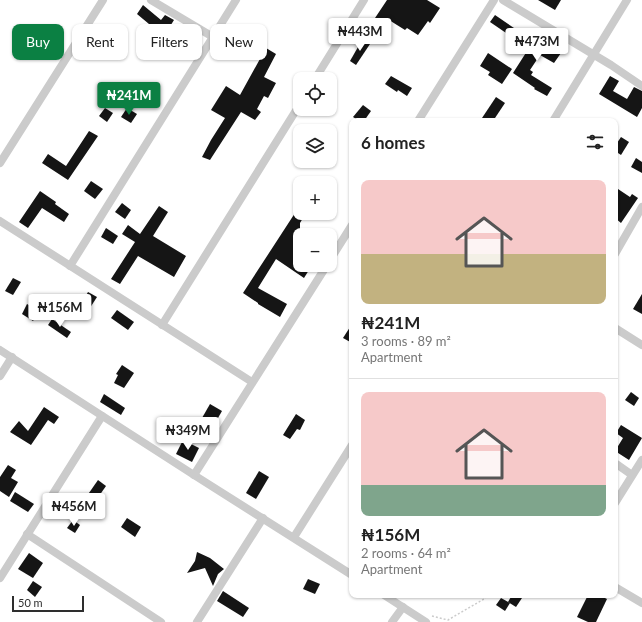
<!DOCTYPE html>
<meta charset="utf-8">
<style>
body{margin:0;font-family:Lato,sans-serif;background:#f2f2f2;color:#222;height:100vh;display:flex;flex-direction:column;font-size:15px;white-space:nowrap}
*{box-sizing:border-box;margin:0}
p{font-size:13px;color:#767676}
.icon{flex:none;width:22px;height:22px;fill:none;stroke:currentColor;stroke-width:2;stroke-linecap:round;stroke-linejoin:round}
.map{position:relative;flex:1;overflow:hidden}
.sheet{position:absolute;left:349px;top:118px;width:269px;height:480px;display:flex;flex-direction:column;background:#fff;border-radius:8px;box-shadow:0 1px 3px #0004}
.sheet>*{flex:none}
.top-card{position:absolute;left:12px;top:24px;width:277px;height:36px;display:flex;gap:8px}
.controls{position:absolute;left:293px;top:72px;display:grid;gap:8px}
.controls a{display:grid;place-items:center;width:44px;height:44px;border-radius:8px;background:#fff;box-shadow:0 1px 3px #0004;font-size:20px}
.scale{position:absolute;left:12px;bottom:10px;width:72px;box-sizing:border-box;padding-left:4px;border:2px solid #2e2e2e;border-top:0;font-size:11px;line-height:14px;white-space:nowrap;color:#2e2e2e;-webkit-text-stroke:3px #fff;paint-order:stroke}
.price{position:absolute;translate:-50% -34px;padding:0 9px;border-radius:4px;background:#fff;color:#222;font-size:13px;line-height:26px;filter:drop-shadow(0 1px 2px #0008)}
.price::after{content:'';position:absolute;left:50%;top:24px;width:12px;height:9px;margin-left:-6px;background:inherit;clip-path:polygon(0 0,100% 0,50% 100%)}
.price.on{background:#0b8043;color:#fff}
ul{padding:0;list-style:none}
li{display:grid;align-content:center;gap:8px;height:212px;padding:0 12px}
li+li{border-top:1px solid #e0e0e0}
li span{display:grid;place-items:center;height:124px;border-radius:8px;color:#555}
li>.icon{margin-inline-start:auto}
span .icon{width:72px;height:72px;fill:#fffc;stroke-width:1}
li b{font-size:17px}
h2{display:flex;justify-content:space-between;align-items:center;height:48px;padding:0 12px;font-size:17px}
.tag{padding:0 14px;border-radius:8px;background:#fff;box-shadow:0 1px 3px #0004;font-size:14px;line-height:36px}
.tag.on{background:#0b8043;color:#fff}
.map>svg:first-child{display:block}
</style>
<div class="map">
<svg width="642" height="622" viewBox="0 0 642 622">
<rect width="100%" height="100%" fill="#fff"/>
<g fill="#151515">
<polygon points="387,0 427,0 440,8 430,23 428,21 418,35 407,28 405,30 389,20 378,31 372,26 378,20 375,18"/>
<polygon points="538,0 561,0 555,10"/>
<polygon points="143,5 161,20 165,15 174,20 159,44 150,38 155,29 137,14"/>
<polygon points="495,15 514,28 509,35 490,22"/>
<polygon points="548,33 557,39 552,46 561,53 554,63 540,55 530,70 533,72 531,75 552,88 547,96 534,89 535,88 513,73 529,48 527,46 532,38 541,44"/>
<polygon points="362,40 370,44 356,65 350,61"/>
<polygon points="182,41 193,48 186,59 175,52"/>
<polygon points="266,48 276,54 264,77 276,83 268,98 264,96 257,109 261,112 255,120 241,112 210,160 202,157 211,140 225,118 211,110 226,86 240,95"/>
<polygon points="488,53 512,69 502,84 488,75 490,72 480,66"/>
<polygon points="391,76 412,88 407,96 398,90 397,92 385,84"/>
<polygon points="610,76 619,81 613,91 627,99 634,87 642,91 642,108 637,117 599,94"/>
<polygon points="496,97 505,103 493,121 480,121"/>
<polygon points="363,105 371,111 364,121 359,121 353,117"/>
<polygon points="105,108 113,113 107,122 99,116"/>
<polygon points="127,108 137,114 131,123 121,117"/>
<polygon points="89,131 98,136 68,180 42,163 48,154 66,166"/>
<polygon points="621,137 629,142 621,155 615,151 615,146"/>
<polygon points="636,158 642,162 642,173 631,167"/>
<polygon points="91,181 103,189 95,199 84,191"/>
<polygon points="615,187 630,197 632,194 638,198 621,223 615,218"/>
<polygon points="40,191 56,202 55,204 69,214 64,222 42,208 28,228 19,222"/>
<polygon points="122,203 131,210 125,219 115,212"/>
<polygon points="159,206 168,212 153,236 186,256 174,277 138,256 120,284 111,279 135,242 122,234 128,225 140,234"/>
<polygon points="295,213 303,218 300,223 300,265 309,270 304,278 276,259 258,288 287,304 280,317 258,304 258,303 243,293"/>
<polygon points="106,228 118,236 113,244 101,237"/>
<polygon points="13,278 21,282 13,295 5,291"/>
<polygon points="88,292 97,297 86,314 78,309"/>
<polygon points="642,294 642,314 633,309"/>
<polygon points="27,304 39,311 33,321 22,314"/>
<polygon points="117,310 134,322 128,330 111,318"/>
<polygon points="52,319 71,332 67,338 48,325"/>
<polygon points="352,324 352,343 343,338"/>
<polygon points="122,365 134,373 124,388 114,383 118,375 116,374"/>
<polygon points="631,392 639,398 634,406 625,400"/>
<polygon points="104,394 125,408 121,415 100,402"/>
<polygon points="210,404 222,411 214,425 202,418"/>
<polygon points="44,407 59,417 54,424 48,420 31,445 10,432 19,421 28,431"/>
<polygon points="296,414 305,420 300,430 297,429 290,439 283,435"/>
<polygon points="621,425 642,438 629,460 615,451 623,438 616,433"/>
<polygon points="183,440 199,448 192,462 176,454"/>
<polygon points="8,465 16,470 11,478 18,482 9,497 0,491 0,477"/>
<polygon points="259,471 269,477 256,499 246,493"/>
<polygon points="98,480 106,486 90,509 82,503"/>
<polygon points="15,492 34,504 28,512 10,501"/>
<polygon points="127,518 141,527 135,537 121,527"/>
<polygon points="73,520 80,525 75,533 67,528"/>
<polygon points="197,552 210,558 224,569 218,574 213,586 205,568 187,573 195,561"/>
<polygon points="29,553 43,563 33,578 18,569"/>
<polygon points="308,579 320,584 315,594 303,589"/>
<polygon points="33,581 42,587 35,597 27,590"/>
<polygon points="223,591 249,608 243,617 217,601"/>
<polygon points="512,595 524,595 516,607 508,602"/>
<polygon points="588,595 599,595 607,599 596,622 588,622 577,617"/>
<polygon points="501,598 510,603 505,611 496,605"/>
</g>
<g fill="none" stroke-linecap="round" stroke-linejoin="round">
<polyline stroke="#cbcbcb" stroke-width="1.5" stroke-dasharray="2 2" stroke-linecap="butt" points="432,616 448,620 484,599 488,595"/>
<g stroke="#cbcbcb" stroke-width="8">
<polyline points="151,0 213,37"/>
<polyline points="503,0 611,65 642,86"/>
<polyline points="315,79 364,0"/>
<polyline points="418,121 494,0"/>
<polyline points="553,121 627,0"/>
<polyline points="0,163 103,0"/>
<polyline points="0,221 252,382"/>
<polyline points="615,254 642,207"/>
<polyline points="330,260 352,225"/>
<polyline points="70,266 236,0"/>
<polyline points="162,325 300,104"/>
<polyline points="615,328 642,345"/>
<polyline points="0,350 194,475 352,575"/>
<polyline points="0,376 12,357"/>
<polyline points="615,463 632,475"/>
<polyline points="194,475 327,265"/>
<polyline points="615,503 642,460"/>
<polyline points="27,534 161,622"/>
<polyline points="294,537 352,445"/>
<polyline points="0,578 102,416"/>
<polyline points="615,587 642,603"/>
<polyline points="384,595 426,622"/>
<polyline points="197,622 263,518"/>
<polyline points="392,622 403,607"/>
</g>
</g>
</svg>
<div class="controls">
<a><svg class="icon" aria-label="locate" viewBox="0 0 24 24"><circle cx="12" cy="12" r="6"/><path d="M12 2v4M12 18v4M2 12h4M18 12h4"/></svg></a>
<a><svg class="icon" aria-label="layers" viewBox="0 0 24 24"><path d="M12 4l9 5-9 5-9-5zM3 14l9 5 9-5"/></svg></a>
<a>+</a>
<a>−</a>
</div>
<div class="scale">50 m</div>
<b class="price" style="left:360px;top:52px">₦443M</b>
<b class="price" style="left:537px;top:62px">₦473M</b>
<b class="price on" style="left:129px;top:116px">₦241M</b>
<b class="price" style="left:60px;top:328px">₦156M</b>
<b class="price" style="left:188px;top:451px">₦349M</b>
<b class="price" style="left:74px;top:527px">₦456M</b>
<div class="top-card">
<a class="tag on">Buy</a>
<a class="tag">Rent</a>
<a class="tag">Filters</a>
<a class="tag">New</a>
</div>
<section class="sheet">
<h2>6 homes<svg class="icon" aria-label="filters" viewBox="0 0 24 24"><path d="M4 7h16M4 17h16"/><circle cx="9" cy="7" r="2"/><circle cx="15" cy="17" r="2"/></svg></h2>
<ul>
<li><span style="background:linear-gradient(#f6c9c9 60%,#c2b280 0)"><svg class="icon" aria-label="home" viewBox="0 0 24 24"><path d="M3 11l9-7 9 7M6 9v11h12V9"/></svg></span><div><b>₦241M</b><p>3 rooms · 89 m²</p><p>Apartment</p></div></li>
<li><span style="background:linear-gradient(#f6c9c9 75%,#7fa58c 0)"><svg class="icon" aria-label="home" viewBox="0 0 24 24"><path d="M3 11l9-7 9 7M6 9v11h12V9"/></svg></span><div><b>₦156M</b><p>2 rooms · 64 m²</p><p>Apartment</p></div></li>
</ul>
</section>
</div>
